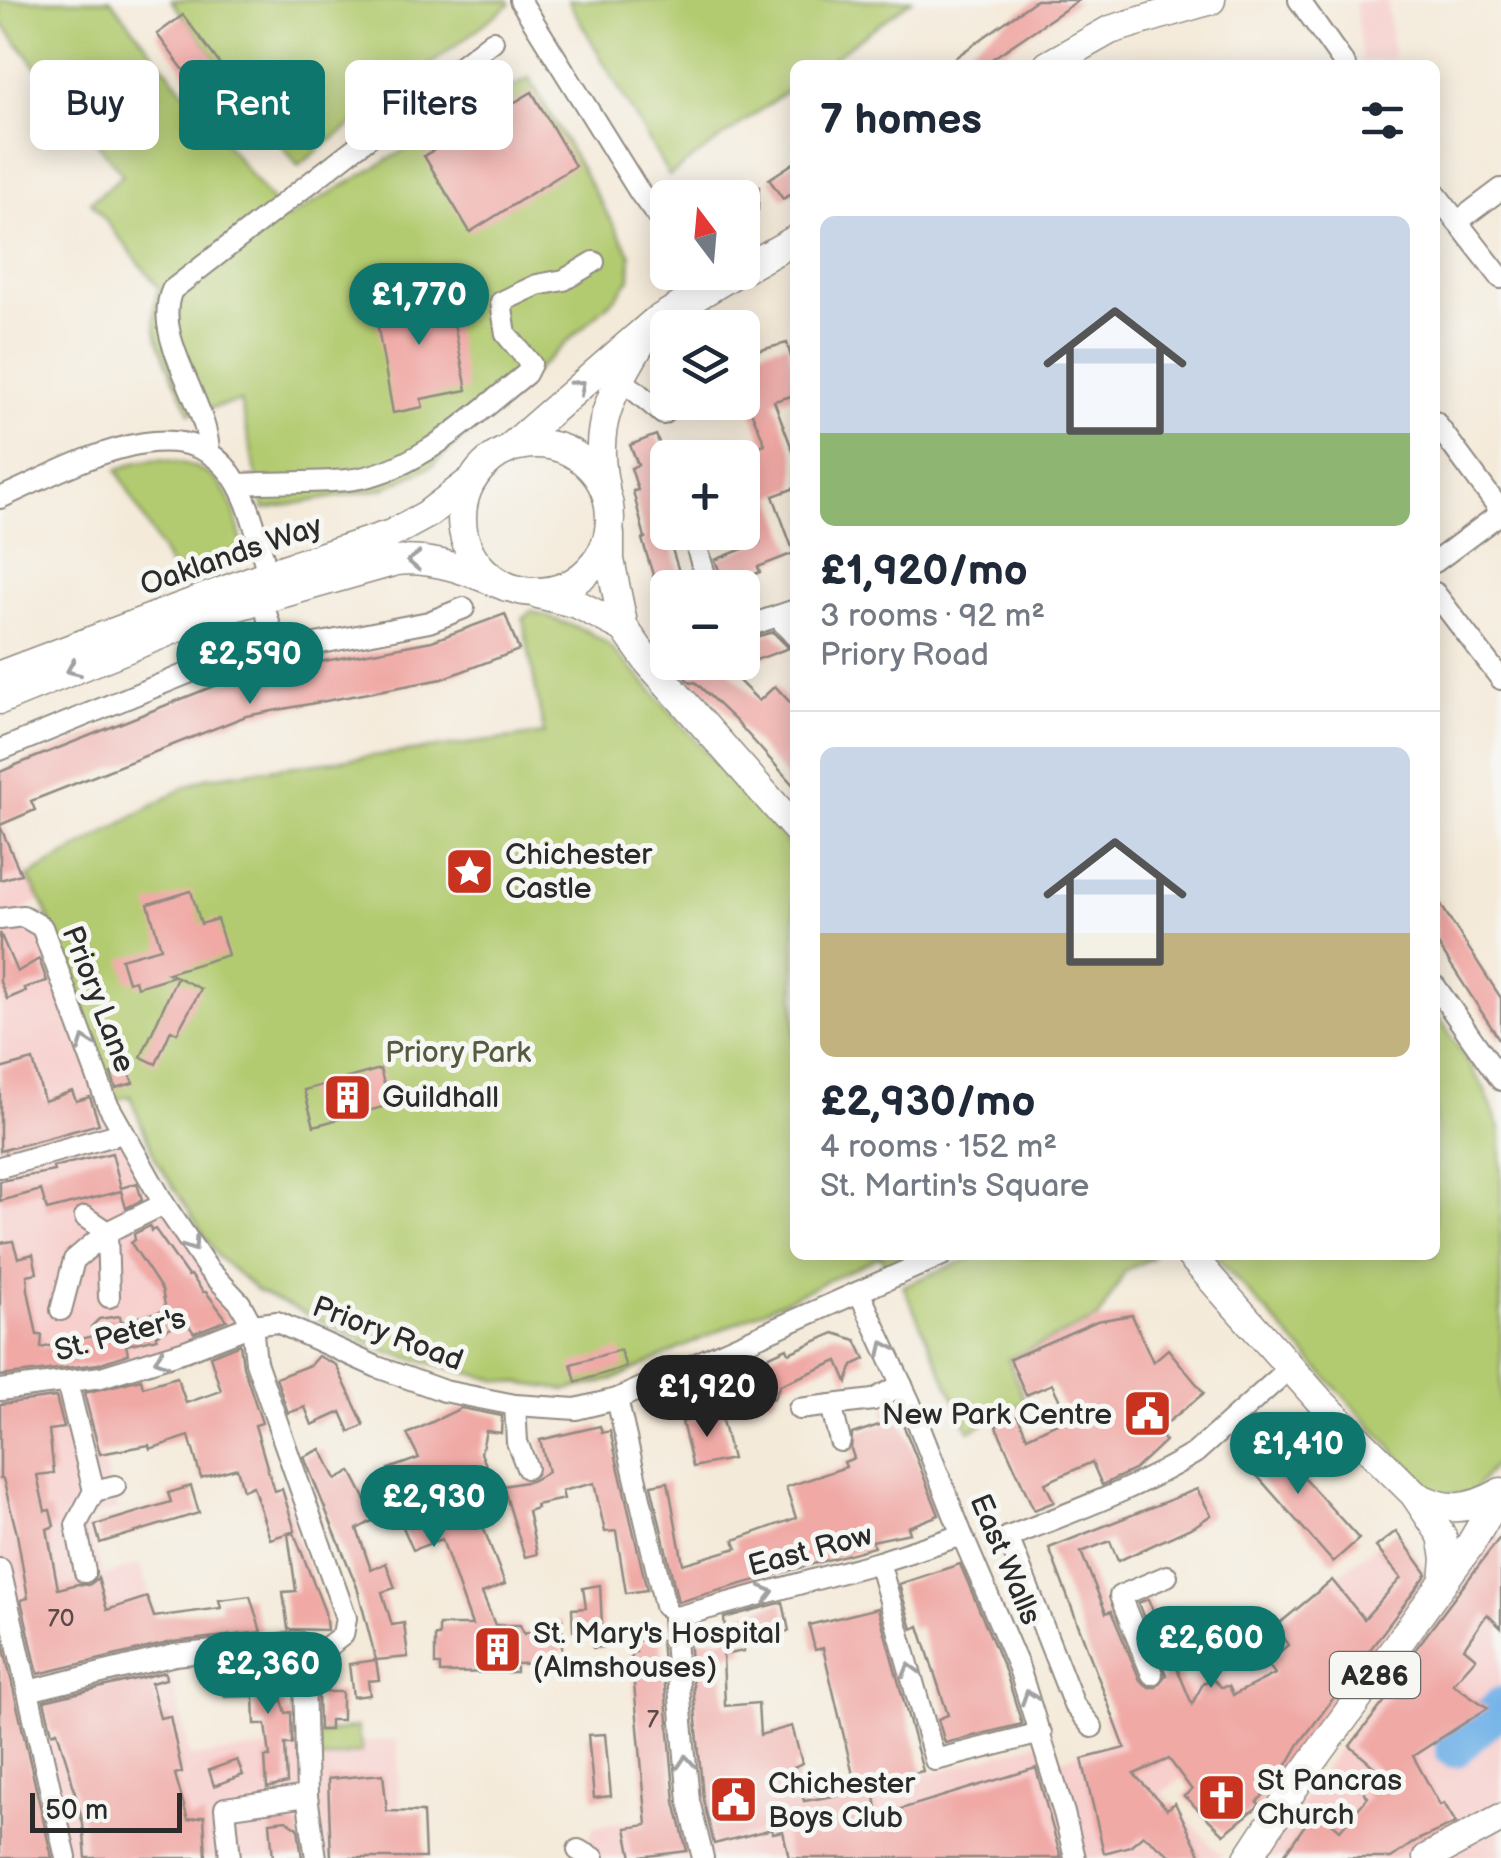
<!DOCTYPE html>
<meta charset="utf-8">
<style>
body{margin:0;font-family:"Balsamiq Sans",sans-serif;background:#f2f2f3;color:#1f2937;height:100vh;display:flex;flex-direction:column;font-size:38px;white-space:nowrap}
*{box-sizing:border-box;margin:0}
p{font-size:32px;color:#747a83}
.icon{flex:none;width:55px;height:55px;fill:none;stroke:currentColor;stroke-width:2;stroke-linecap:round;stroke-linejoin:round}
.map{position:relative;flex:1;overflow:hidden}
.panel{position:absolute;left:790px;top:60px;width:650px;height:1200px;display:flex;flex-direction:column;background:#fff;border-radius:15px;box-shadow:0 5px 25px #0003}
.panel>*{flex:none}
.top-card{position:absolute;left:30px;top:60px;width:610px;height:90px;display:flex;gap:20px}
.needle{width:65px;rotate:344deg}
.buttons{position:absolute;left:650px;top:180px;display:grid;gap:20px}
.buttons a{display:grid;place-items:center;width:110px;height:110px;border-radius:15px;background:#fff;box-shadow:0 5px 25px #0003;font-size:50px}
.scale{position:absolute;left:30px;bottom:25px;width:152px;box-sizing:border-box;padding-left:10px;border:5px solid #2b2b2b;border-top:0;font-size:28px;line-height:35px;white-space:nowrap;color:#2b2b2b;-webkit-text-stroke:8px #f6f6f2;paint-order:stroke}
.price{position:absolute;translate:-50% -85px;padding:0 22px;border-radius:35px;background:#0f766e;color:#fff;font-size:32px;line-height:65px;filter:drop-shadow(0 2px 5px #0008)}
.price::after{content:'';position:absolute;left:50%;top:60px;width:30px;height:22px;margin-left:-15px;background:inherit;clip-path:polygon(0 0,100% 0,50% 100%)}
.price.selected{background:#222;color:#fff}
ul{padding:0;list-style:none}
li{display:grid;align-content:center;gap:20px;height:530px;padding:0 30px}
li+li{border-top:2px solid #e0e1e3}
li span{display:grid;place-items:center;height:310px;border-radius:15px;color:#555}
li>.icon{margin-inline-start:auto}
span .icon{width:180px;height:180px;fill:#fffc;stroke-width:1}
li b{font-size:42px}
h2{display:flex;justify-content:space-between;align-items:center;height:120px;padding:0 30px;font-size:42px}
.pill{padding:0 35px;border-radius:15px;background:#fff;box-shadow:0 5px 25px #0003;font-size:35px;line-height:90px}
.pill.selected{background:#0f766e;color:#fff}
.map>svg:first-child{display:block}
</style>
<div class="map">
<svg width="1501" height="1858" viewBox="0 0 1501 1858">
<rect width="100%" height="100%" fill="#f6f6f2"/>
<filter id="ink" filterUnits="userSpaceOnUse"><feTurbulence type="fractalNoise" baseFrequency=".01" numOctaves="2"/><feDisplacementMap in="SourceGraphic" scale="20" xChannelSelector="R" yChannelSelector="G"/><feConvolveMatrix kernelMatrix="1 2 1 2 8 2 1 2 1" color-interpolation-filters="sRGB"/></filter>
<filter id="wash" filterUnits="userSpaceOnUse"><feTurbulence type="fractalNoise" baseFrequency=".0048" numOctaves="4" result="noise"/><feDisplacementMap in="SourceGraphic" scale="40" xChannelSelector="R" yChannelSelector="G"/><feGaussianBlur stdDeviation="2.25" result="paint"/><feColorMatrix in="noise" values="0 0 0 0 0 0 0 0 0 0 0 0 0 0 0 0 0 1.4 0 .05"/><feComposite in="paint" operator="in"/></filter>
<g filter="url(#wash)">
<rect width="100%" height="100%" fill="#f4ead9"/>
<g fill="#f7d0ce">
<polygon points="1387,0 1394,58 1362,61 1355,1"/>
<polygon points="0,816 40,900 18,913 35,922 107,1103 252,1325 83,1381 99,1450 118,1509 93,1516 88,1525 104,1576 140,1564 159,1623 190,1757 303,1744 397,1740 402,1858 66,1858 0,1597"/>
<polygon points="1501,1530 1501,1804 1403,1858 1262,1858 1451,1588"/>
<polygon points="1396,1531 1439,1587 1271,1819 1219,1753 1162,1792 1223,1858 583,1858 594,1827 680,1813 686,1831 831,1794 938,1772 1043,1741 1050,1762 1112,1743 1102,1716 1162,1696 1215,1668"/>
<polygon points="1501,1818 1501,1858 1427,1858"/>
</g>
<g fill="#b2cb70" stroke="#6e7b4e" stroke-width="2.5">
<path d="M0 0H111L286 219 529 78 631 255 630 279 617 296 432 466 382 489 264 509 240 401 190 413C174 375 142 329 159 288L91 202 123 175 0 21Z"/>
<polygon points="171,0 508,0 510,4 298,166"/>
<polygon points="568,0 912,0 823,65 795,65 795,85 669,176"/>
<path d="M159 459C222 466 233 493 243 551L174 574 117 470 137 462Z"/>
<polygon points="531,611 587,631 606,643 639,676 795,852 795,1255 911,1255 885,1266 881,1256 612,1380 566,1390 496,1380 387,1352 259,1292 218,1257 156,1160 130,1096 111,1101 45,908 28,877 187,786 208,777 544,734 523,619"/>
<polygon points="1435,1011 1484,1088 1501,1131 1501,1456 1470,1495 1434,1494 1214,1255 1435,1255"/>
<polygon points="978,1255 1154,1257 1126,1270 1098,1318 1008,1359 1025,1402 969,1431 903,1286"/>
<polygon points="357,1727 362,1752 319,1760 315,1735"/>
</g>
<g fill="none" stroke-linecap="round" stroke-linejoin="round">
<polyline stroke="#74b4e8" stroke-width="38" points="1454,1749 1501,1706"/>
</g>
<g id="blocks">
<g fill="#f0a9a5">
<polygon points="1036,0 1079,0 983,65 945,65"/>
<polygon points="183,15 229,76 203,96 157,34"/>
<polygon points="532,92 575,166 470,232 424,156"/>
<polygon points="795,162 795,191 783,199 769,179"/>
<polygon points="742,186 759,187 758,210 742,209"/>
<polygon points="447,288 467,390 421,399 423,407 393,413 374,306 380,300"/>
<polygon points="787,343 795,371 795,395 774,401 795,457 795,488 773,496 794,553 758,567 760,572 725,586 715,560 760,542 742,491 742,452 765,444 742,389 742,355"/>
<polygon points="656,435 664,455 656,458 662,479 657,481 668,519 668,536 684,588 657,588 642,539 645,538 633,491 638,490 631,468 638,465 630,445"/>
<polygon points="505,614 519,650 442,679 246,716 31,801 35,810 0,825 0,772 16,765 234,678 432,641"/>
<polygon points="773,632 789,648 742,665 742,641"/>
<polygon points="681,662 731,662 730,672 759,701 775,686 795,708 795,787 736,721 695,682 691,683 686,679"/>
<polygon points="0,826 21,874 0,880"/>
<polygon points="191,891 201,924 217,919 228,955 168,973 174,976 137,987 135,980 128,982 121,959 161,948 148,904"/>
<polygon points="1435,896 1501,998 1501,1042 1435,940"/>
<polygon points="0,933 17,972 39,959 47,981 24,988 26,991 7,999 0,982"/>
<polygon points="177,977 201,989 177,1033 171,1030 156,1064 141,1057"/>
<polygon points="33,1060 44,1101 72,1091 76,1101 90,1097 99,1124 0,1151 0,1069"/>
<polygon points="128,1068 133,1083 116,1088 111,1073"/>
<polygon points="380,1069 390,1105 314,1126 304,1090"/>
<polygon points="112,1153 121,1188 137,1183 142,1200 126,1208 121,1191 47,1210 41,1190 0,1201 0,1181 54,1171 53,1167"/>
<polygon points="150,1226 151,1231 155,1229 188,1276 191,1275 203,1292 206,1292 227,1320 194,1333 185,1320 156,1335 157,1338 126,1345 128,1354 98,1364 0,1376 0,1243 13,1241 18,1258 33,1254 37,1273 27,1275 28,1290 37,1335 42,1335 41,1348 93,1336 91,1327 99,1319 120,1316 121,1322 166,1310 162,1290 131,1243 135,1240 134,1234"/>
<polygon points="1132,1315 1153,1362 1168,1349 1204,1393 1157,1431 1165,1441 1134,1470 1102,1485 1092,1462 1045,1483 1054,1502 1034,1510 996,1426 1018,1416 1027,1437 1068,1418 1052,1384 1026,1395 1010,1359 1097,1321"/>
<polygon points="834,1333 856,1340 865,1359 853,1365 847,1382 838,1361 780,1385 774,1398 768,1400 741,1393 745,1407 716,1414 707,1379 733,1367 736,1377 753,1359 761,1360 787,1348 789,1353"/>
<polygon points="240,1344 243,1366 262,1423 255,1425 274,1491 282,1489 295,1531 270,1539 253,1486 243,1490 237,1468 201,1478 189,1436 150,1449 149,1445 100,1454 84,1393 141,1379 143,1387 177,1377 186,1403 221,1391 210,1356"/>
<polygon points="620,1350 626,1367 576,1382 571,1364"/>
<polygon points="318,1356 336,1365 364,1425 350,1432 341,1412 312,1425 305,1407 288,1413 276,1378 310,1365"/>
<polygon points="56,1397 64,1428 49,1430 54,1473 37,1475 45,1511 50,1510 54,1526 47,1529 58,1589 78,1584 89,1585 98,1578 107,1610 147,1597 154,1617 221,1608 219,1600 250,1596 261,1632 172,1642 38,1674 21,1600 28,1598 17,1534 3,1479 0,1479 0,1404"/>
<polygon points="895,1404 939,1515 908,1527 910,1533 872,1541 874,1547 678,1602 651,1485 668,1482 683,1564 737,1548 734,1540 796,1518 786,1487 846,1467 844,1462 854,1458 851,1449 852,1434 888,1422 883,1410"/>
<polygon points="461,1408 502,1416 501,1433 486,1431 481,1453 491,1477 467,1485 505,1584 482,1593 495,1625 520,1625 524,1634 562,1620 562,1663 516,1664 516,1672 440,1673 440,1665 435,1665 435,1636 439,1636 439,1625 472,1625 442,1539 413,1550 395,1509 357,1529 371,1570 386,1563 395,1588 382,1592 392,1625 404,1623 408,1657 376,1660 379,1680 368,1681 370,1695 353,1697 349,1664 376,1660 357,1587 304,1457 321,1449 336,1479 351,1471 367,1502 394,1488 388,1469 419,1458 407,1434"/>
<polygon points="720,1413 732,1459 693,1467 682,1422"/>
<polygon points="600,1426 602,1433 610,1431 647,1590 626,1593 616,1531 605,1532 594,1483 562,1491 564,1499 536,1505 537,1508 528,1511 537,1554 525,1557 503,1486 531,1481 548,1472 540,1440"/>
<polygon points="1262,1431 1359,1539 1333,1562 1237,1453"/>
<polygon points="191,1486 199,1513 100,1543 95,1525 171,1502 168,1493"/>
<polygon points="1197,1489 1211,1515 1195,1526 1118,1561 1110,1541 1081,1552 1106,1613 1111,1611 1140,1680 1149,1687 1156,1687 1166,1675 1138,1603 1148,1599 1192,1704 1204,1682 1214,1680 1221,1687 1229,1686 1233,1695 1275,1674 1267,1663 1288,1645 1275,1627 1332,1580 1364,1619 1401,1578 1376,1547 1396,1531 1427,1574 1299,1744 1280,1777 1257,1802 1260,1805 1224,1834 1184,1796 1192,1790 1169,1759 1134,1774 1167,1809 1175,1803 1202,1858 1174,1858 1143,1835 1130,1846 1104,1853 1082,1759 1125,1748 1049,1548"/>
<polygon points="294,1533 325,1612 327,1630 288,1629 283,1592 296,1591 288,1534"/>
<polygon points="1501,1536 1501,1628 1487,1614 1464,1648 1476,1658 1453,1684 1488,1708 1413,1756 1440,1805 1444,1803 1456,1823 1417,1840 1391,1858 1282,1858 1316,1809 1340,1830 1368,1797 1364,1793 1380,1772 1350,1746 1417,1659 1412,1654"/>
<polygon points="960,1564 1006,1673 1022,1724 945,1743 938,1719 948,1715 919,1626 912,1629 899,1584"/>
<polygon points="600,1585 603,1647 593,1648 590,1630 573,1631 572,1609 586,1608 583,1588"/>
<polygon points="783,1602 789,1631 743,1639 744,1651 723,1655 725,1706 758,1703 760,1735 792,1726 802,1763 794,1767 804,1801 857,1792 823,1648 815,1650 809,1625 878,1608 923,1771 873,1783 878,1816 1036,1768 1061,1858 789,1858 783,1831 773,1833 772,1829 714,1844 703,1799 689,1639 726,1638 724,1618"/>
<polygon points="0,1631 52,1858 0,1858"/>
<polygon points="661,1640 675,1802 687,1851 632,1858 626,1828 647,1825 631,1652 636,1652 634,1641"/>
<polygon points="269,1659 286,1713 291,1712 292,1744 285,1744 287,1783 267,1788 265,1757 270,1757 266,1724 255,1724 254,1696 225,1697 225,1681 257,1680 255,1660"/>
<polygon points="165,1672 166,1679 151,1683 160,1718 170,1716 182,1772 175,1774 188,1820 204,1816 206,1858 86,1858 83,1824 70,1773 57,1731 52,1733 44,1701"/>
<polygon points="318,1692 342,1692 342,1720 330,1720 330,1730 319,1730"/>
<polygon points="605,1734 611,1796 594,1798 588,1735"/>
<polygon points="237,1760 243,1775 214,1786 209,1770"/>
<polygon points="383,1774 387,1811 423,1812 425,1858 331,1858 328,1779"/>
<polygon points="286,1820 298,1828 302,1858 273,1858 270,1822"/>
</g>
</g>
</g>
<g filter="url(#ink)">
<use href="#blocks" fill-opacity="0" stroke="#908a82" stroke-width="2.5"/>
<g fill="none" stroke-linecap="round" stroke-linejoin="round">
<defs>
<g id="minor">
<polyline points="520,0 640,193 668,231"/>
<polyline points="1299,0 1345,65"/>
<polyline points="1435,193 1501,278"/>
<polyline points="1457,222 1501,189"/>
<polyline points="621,379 663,414"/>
<polyline points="1435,422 1501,511"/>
<path d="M209 453C208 401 151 338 172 290L493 41"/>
<path d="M238 484C274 482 311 483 347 480 415 474 474 415 526 374L531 364 506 334 501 302 537 285 564 280 594 262"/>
<path d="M0 498C66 470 188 394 238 485 253 512 259 545 268 574"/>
<polyline points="692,532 709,588"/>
<polyline points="1435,562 1501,513"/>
<polyline points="1435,593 1501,679"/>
<polyline points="261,597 278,651"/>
<polyline points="777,616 795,636"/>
<polyline points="742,628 795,610"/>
<polyline points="0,750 208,665 429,622 464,608"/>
<polyline points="0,919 23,916 42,927 107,1103 164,1204 208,1269 240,1303 252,1325 256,1362 346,1618 343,1635 314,1657 304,1677 307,1796 316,1858"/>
<polyline points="1435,986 1501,1080"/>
<polyline points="0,1167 122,1133"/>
<polyline points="85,1217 107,1232 164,1204"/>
<polyline points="107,1232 109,1297"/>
<polyline points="859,1292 910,1403 962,1535 1019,1668 1064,1813 1075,1858"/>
<polyline points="61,1310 74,1260 107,1232"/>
<polyline points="67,1382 94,1491 115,1486"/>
<polyline points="0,1390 101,1377 185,1351 252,1325 277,1322 377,1367 444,1391 515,1405 576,1409 617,1399 942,1255"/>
<polyline points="617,1399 665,1606"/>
<polyline points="515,1405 517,1442 527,1468"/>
<polyline points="831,1405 840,1441"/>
<polyline points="799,1409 873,1400 902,1385"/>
<polyline points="879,1562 935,1760 1041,1733"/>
<polyline points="0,1569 66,1858"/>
<polyline points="85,1572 76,1525 94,1491"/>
<polyline points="1152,1674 1120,1596 1167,1576"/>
<polyline points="28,1691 175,1655 298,1642 321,1650"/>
<path d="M1092 1727 1074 1705 1008 1537C1072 1512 1136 1489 1195 1453L1291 1367"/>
<polyline points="578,1850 594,1858"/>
<polyline points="230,1858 225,1808 307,1796"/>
<polyline points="703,1858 689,1801 673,1618 879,1562 962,1535"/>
</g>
<g id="major">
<polyline points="1048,65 1110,30 1211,0"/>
<polyline points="742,270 795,240"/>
<circle cx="536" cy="518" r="74"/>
<polyline points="507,450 654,322 737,272"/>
<path d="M605 487C592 427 610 396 640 345"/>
<polyline points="610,534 610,560 624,628 649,663 795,828"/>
<polyline points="538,594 577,604 624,628"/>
<polyline points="0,675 268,574 391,534 426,515 473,479"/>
<path d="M0 700 217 612 396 561C436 557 471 572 507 587"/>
<polyline points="1190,1255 1320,1401 1414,1494 1442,1536 1446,1558 1444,1581"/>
<path d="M1415 1495C1448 1513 1468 1510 1500 1493"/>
<polyline points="1248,1858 1299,1780 1470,1545 1501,1492"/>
<polyline points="1427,1858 1501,1818"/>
</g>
</defs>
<use href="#minor" stroke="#908a82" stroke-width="24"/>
<use href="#major" stroke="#908a82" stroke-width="31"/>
<use href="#minor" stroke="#fff" stroke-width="20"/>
<use href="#major" stroke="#fff" stroke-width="28"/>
</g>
<defs><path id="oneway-chevron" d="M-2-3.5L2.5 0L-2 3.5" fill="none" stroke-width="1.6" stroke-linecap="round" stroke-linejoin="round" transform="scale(2.5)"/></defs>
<g stroke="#a0a0a0">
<use href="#oneway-chevron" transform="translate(579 386) rotate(-41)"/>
<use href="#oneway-chevron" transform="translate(414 561) rotate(-178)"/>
<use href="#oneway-chevron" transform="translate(73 669) rotate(157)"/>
<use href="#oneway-chevron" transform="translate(85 1043) rotate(-110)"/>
<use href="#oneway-chevron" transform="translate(192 1245) rotate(56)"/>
<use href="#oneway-chevron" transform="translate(885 1348) rotate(-115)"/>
<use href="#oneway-chevron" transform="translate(161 1359) rotate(163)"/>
<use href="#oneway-chevron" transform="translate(767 1593) rotate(-15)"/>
<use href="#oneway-chevron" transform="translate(910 1670) rotate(-106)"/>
<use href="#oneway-chevron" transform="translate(1029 1697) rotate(-108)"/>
<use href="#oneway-chevron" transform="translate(686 1762) rotate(-94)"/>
</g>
</g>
<defs>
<symbol id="sight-square" viewBox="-11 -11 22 22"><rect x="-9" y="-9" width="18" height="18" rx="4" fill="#c8321e" stroke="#f6f6f2"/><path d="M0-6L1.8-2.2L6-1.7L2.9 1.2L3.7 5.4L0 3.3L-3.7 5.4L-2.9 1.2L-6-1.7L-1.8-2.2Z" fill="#fff"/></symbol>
<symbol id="building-square" viewBox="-11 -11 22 22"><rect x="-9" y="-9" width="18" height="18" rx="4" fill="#c8321e" stroke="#f6f6f2"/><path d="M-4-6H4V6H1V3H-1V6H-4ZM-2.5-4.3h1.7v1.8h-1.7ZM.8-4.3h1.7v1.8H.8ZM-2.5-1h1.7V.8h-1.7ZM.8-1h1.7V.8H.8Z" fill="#fff"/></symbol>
<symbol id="civic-square" viewBox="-11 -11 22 22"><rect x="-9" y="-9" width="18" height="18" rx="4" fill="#c8321e" stroke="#f6f6f2"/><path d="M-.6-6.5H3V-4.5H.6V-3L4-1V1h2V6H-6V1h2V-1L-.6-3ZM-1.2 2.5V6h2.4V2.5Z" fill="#fff"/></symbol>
<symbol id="church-square" viewBox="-11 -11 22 22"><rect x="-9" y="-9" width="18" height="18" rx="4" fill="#c8321e" stroke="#f6f6f2"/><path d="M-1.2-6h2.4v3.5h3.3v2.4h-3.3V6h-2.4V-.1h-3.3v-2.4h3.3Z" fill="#fff"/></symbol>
</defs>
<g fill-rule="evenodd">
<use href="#sight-square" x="442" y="844" width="55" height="55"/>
<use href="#building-square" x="320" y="1070" width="55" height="55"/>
<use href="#civic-square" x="1120" y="1386" width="55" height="55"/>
<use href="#building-square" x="470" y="1622" width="55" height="55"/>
<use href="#church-square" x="1194" y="1770" width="55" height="55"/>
<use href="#civic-square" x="706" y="1772" width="55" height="55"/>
</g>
<g text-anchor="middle" stroke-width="10" stroke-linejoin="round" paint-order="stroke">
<g font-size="25" fill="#5c4a4a">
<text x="61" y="1626">70</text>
<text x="653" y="1727">7</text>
</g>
<rect fill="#f6f6f2" stroke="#686867" stroke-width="2.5" x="1330" y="1652" width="90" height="46" rx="8"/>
<g font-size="28" font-weight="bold" fill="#2b2b2b">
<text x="1375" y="1685">A286</text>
</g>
<g font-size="30" fill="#2b2b2b" stroke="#f6f6f2">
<text transform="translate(231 555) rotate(-19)" y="10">Oaklands Way</text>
<text transform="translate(99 999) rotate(69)" y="10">Priory Lane</text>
<text transform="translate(388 1333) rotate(21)" y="10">Priory Road</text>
<text transform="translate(120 1334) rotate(-15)" y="10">St. Peter's</text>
<text transform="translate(810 1550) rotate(-15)" y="10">East Row</text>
<text transform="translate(1006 1559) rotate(67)" y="10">East Walls</text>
</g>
<g font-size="30" fill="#2b2b2b" stroke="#f6f6f2" text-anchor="start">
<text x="505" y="864">Chichester<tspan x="505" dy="34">Castle</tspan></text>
<text x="382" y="1107">Guildhall</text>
<text x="1112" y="1424" text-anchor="end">New Park Centre</text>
<text x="533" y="1643">St. Mary's Hospital<tspan x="533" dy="34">(Almshouses)</tspan></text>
<text x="1257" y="1790">St Pancras<tspan x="1257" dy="34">Church</tspan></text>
<text x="768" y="1793">Chichester<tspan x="768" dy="34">Boys Club</tspan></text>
</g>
<g font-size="30" fill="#545b40" stroke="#f6f6f2">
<text x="458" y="1062">Priory Park</text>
</g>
</g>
</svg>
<div class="buttons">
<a><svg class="needle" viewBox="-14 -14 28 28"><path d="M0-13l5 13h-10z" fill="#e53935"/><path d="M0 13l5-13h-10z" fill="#747a83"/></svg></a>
<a><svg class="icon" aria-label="layers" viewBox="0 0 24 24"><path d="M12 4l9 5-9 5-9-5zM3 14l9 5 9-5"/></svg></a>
<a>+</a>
<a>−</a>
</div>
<div class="scale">50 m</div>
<b class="price" style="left:419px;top:348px">£1,770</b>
<b class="price" style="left:250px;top:707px">£2,590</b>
<b class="price selected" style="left:707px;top:1440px">£1,920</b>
<b class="price" style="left:1298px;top:1497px">£1,410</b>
<b class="price" style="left:434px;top:1550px">£2,930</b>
<b class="price" style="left:1211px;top:1691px">£2,600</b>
<b class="price" style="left:268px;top:1717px">£2,360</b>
<div class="top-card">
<a class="pill">Buy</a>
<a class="pill selected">Rent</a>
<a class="pill">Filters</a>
</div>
<section class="panel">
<h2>7 homes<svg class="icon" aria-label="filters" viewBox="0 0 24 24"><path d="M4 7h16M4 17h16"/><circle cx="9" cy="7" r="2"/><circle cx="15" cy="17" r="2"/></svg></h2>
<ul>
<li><span style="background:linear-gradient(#c9d6e8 70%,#8fb573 0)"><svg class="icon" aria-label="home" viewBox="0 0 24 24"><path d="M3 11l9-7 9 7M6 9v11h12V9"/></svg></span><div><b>£1,920/mo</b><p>3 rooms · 92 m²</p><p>Priory Road</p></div></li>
<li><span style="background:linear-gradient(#c9d6e8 60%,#c2b280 0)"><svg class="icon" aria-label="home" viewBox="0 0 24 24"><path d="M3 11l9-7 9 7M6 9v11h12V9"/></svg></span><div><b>£2,930/mo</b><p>4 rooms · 152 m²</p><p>St. Martin's Square</p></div></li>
</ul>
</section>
</div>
